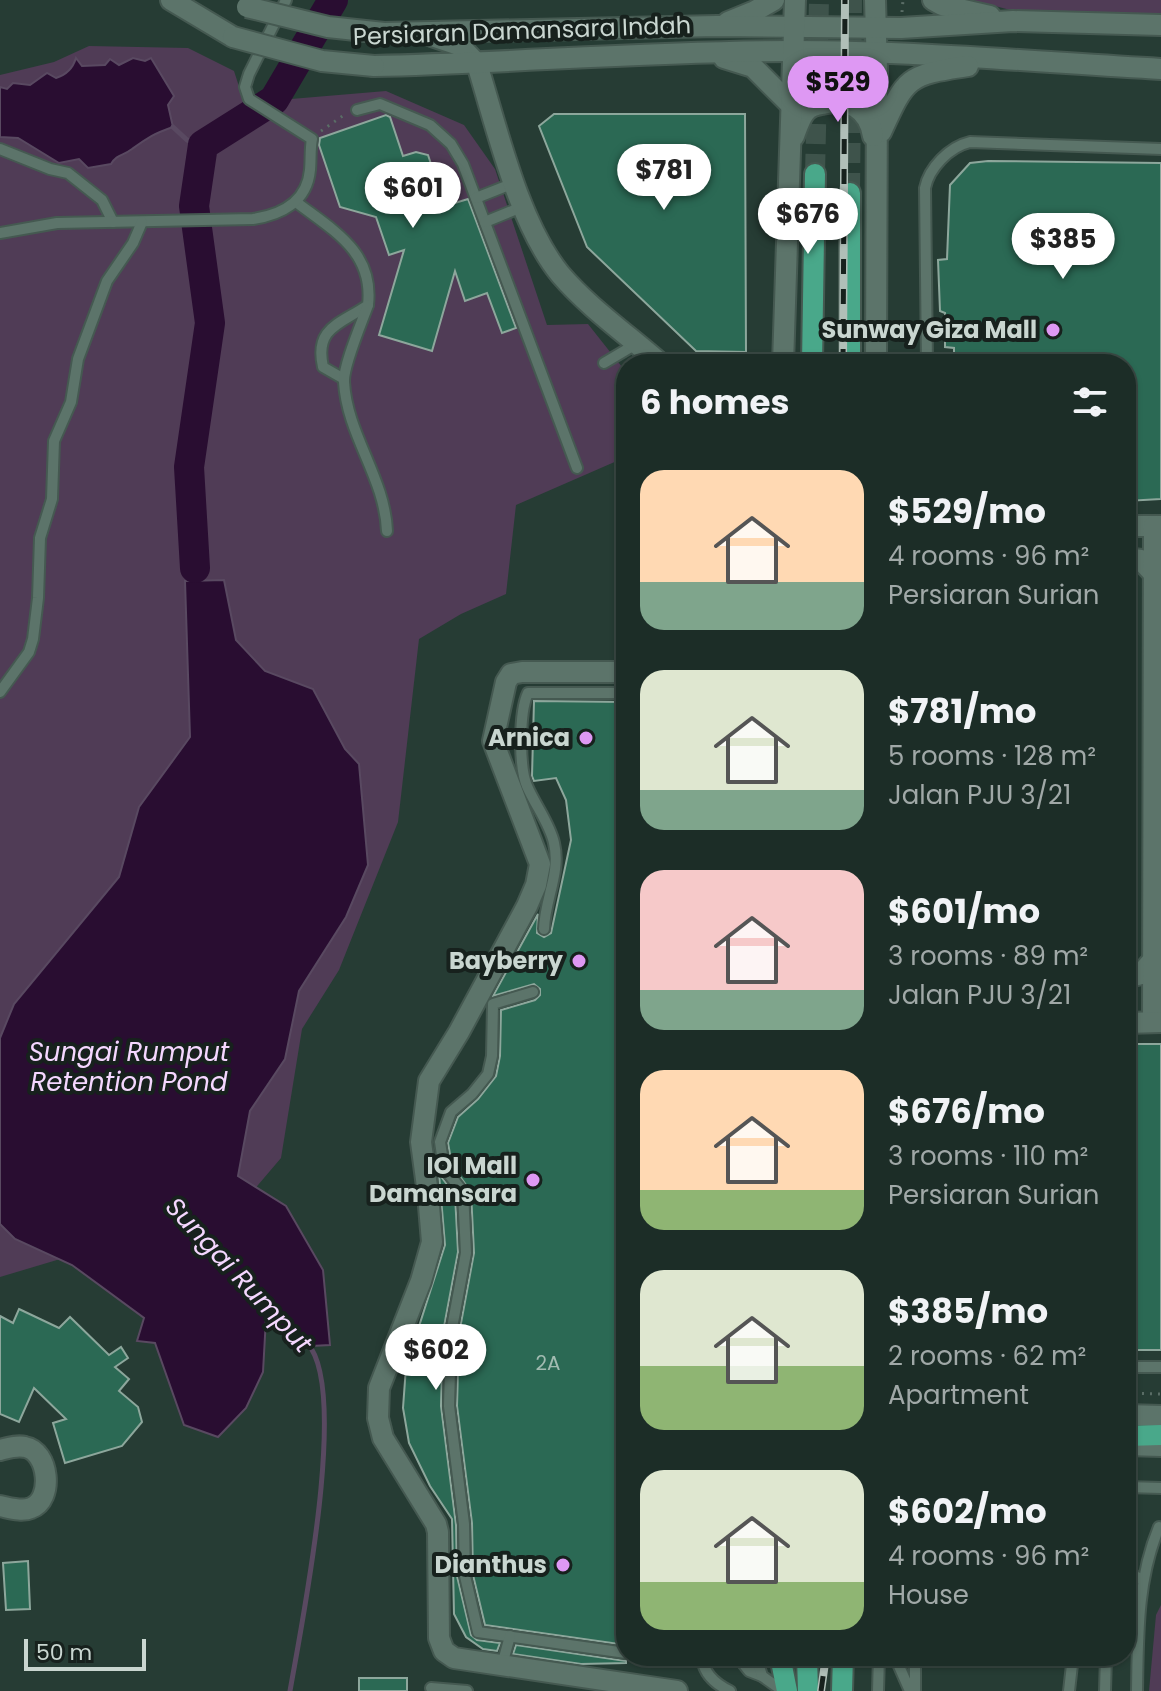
<!DOCTYPE html>
<meta charset="utf-8">
<style>
body{margin:0;font-family:Poppins,sans-serif;background:#293933;color:#f1f3f6;height:100vh;display:flex;flex-direction:column;font-size:30px;white-space:nowrap}
*{box-sizing:border-box;margin:0}
p{font-size:26px;color:#a0a8a7}
.icon{flex:none;width:44px;height:44px;fill:none;stroke:currentColor;stroke-width:2;stroke-linecap:round;stroke-linejoin:round}
.map{position:relative;flex:1;overflow:hidden}
.panel{position:absolute;left:616px;top:354px;width:520px;height:1312px;display:flex;flex-direction:column;background:#1c2d27;border-radius:32px;box-shadow:0 2px 6px #0004,0 0 0 2px #3a4944}
.panel>*{flex:none}
.scale{position:absolute;left:24px;bottom:20px;width:122px;box-sizing:border-box;padding-left:8px;border:4px solid #c9d6d0;border-top:0;font-size:22px;line-height:28px;white-space:nowrap;color:#c9d6d0;-webkit-text-stroke:6px #17211d;paint-order:stroke}
.price{position:absolute;translate:-50% -68px;padding:0 18px;border-radius:28px;background:#fff;color:#222;font-size:26px;line-height:52px;filter:drop-shadow(0 2px 4px #0008)}
.price::after{content:'';position:absolute;left:50%;top:48px;width:24px;height:18px;margin-left:-12px;background:inherit;clip-path:polygon(0 0,100% 0,50% 100%)}
.price.current{background:#de98f3;color:#111}
ul{padding:0;list-style:none}
li{display:flex;align-items:center;gap:24px;height:200px;padding:0 24px}
li span{display:grid;place-items:center;flex:none;width:224px;height:160px;border-radius:24px;color:#555}
li>.icon{margin-inline-start:auto}
span .icon{width:96px;height:96px;fill:#fffc;stroke-width:1}
li b{font-size:34px}
h2{display:flex;justify-content:space-between;align-items:center;height:96px;padding:0 24px;font-size:34px}
.map>svg:first-child{display:block}
</style>
<div class="map">
<svg width="1161" height="1691" viewBox="0 0 1161 1691">
<rect width="100%" height="100%" fill="#263c34"/>
<g fill="#503c56">
<polygon points="972,0 1161,0 1161,15 1014,11"/>
<polygon points="89,46 188,48 234,71 246,108 291,99 386,91 464,125 495,169 547,325 588,324 626,372 626,457 516,505 506,594 461,614 419,639 398,822 339,970 302,1029 281,1158 241,1205 0,1277 0,75 54,62"/>
<polygon points="1161,1605 1161,1691 1149,1691 1156,1615"/>
</g>
<g fill="#290d31" stroke="#594961" stroke-width="2">
<path d="M76 58 82 66 105 65 110 59 119 65 133 58 145 61 151 58 174 96 168 105 173 127C153 134 149 137 132 149 123 156 117 154 111 164L88 168 79 159 59 163 18 138 0 137V87L7 89 13 83 30 85 47 73 56 78C66 75 73 68 76 58Z"/>
<polygon points="224,580 236,640 265,671 313,689 345,749 359,764 368,865 346,917 299,991 285,1059 250,1111 238,1176 286,1206 323,1270 330,1345 311,1346 266,1318 263,1372 246,1408 218,1437 184,1425 155,1343 137,1341 144,1318 72,1265 15,1239 0,1224 0,1038 14,1004 119,877 139,807 190,737 185,581"/>
</g>
<g fill="none" stroke-linecap="round" stroke-linejoin="round">
<g stroke="#594961" stroke-width="5">
<polyline points="173,127 187,140 203,145"/>
<path d="M290 1691C301 1627 350 1388 307 1343"/>
</g>
<polyline stroke="#290d31" stroke-width="30" points="195,568 189,467 210,323 194,206 203,145 274,100 333,0"/>
</g>
<g fill="#2b6954" stroke="#8da79c" stroke-width="2">
<polygon points="554,114 745,114 746,352 696,351 587,247 539,126"/>
<polygon points="386,115 390,117 403,156 416,152 428,155 445,206 468,199 516,328 502,333 487,293 465,301 455,271 432,351 379,335 404,250 389,255 376,217 340,207 319,145 320,138"/>
<polygon points="988,161 1161,163 1161,499 1126,501 1126,364 954,364 954,348 945,347 945,313 940,311 938,260 947,259 950,185 970,163"/>
<polygon points="534,701 626,702 626,1645 485,1625 473,1575 472,1523 457,1406 459,1334 474,1253 471,1192 452,1165 448,1143 458,1117 478,1099 496,1076 500,1056 501,1010 535,1000 540,995 540,989 534,984 493,996 538,914 537,933 544,937 551,933 571,840 566,800 556,778 534,781 532,776"/>
<rect x="1126" y="1044" width="35" height="306"/>
<polygon points="439,1174 455,1195 458,1252 443,1332 441,1406 456,1525 457,1576 471,1635 477,1640 500,1643 497,1651 483,1649 466,1637 454,1614 452,1519 430,1486 409,1443 403,1408 406,1367 445,1245"/>
<polygon points="19,1309 59,1328 70,1317 109,1355 121,1347 128,1358 115,1367 129,1379 119,1391 138,1407 142,1422 122,1446 65,1463 53,1423 66,1419 34,1388 19,1422 0,1414 0,1316 13,1323"/>
<polygon points="28,1561 30,1609 6,1610 3,1563"/>
<polygon points="516,1645 626,1661 626,1663 581,1664 513,1654"/>
<rect x="359" y="1678" width="48" height="13"/>
</g>
<g fill="none" stroke-linecap="round" stroke-linejoin="round">
<g stroke="#3e534b" stroke-width="20" stroke-dasharray="20 10" stroke-linecap="butt">
<polyline points="815,174 819,0"/>
<polyline points="850,193 852,0"/>
</g>
<defs>
<g id="service">
<polyline points="357,110 380,104 430,125 451,144 463,164 577,468"/>
<polyline points="0,149 50,169 68,173 102,200 113,222"/>
<polyline points="476,198 514,183"/>
<path d="M296 202C334 231 374 252 368 305 341 324 314 327 323 367L344 379"/>
<polyline points="485,222 524,206"/>
<path d="M0 233 57 223 253 219C281 215 307 202 310 170 311 159 310 149 312 139L249 99 245 87 249 74 286 0"/>
<path d="M368 305C362 322 343 366 344 382 347 435 385 478 387 531"/>
<polyline points="604,363 636,344"/>
<path d="M927 364 925 188C929 168 949 147 970 142L1161 149"/>
<polyline points="0,692 29,652 33,639 38,598 40,538 52,499 54,441 71,402 78,359 107,281 133,243 142,222"/>
<path d="M544 929C545 898 561 873 554 843 550 824 535 805 527 786 519 767 519 712 528 693H626"/>
<polyline points="533,992 493,1004 492,1056 488,1074 472,1094 451,1112 440,1142 444,1168 463,1192 466,1253 451,1333 449,1406 464,1524 465,1576 478,1632 626,1653"/>
<polyline points="1126,1367 1161,1367"/>
<polyline points="1126,1487 1161,1488"/>
<polyline points="1126,1564 1134,1576 1142,1579"/>
<polyline points="639,1656 659,1660 702,1660"/>
<path d="M702 1656C703 1674 715 1684 730 1691"/>
<polyline points="737,1656 749,1671 762,1676"/>
<polyline points="756,1656 762,1676 783,1691"/>
<polyline points="899,1656 899,1666 910,1691"/>
<polyline points="915,1656 915,1691"/>
<polyline points="502,1665 510,1636"/>
<polyline points="431,1688 467,1691"/>
<polyline points="878,1691 879,1656"/>
<polyline points="1069,1691 1073,1656"/>
<polyline points="1105,1691 1106,1656"/>
<path d="M1137 1691C1138 1634 1137 1580 1159 1527"/>
</g>
<g id="minor">
<path d="M477 64C497 128 518 222 560 274 589 308 628 335 661 364"/>
<polyline points="1126,526 1161,526"/>
<polyline points="1126,558 1141,560 1154,574"/>
<polyline points="626,672 522,672 511,674 506,682 493,741 540,864 536,885 527,906 459,1032 429,1081 421,1142 428,1194 432,1242 421,1281 379,1388 378,1418 383,1438 436,1524 438,1532 439,1638 444,1651 454,1658 677,1691"/>
<polyline points="1126,978 1141,974 1153,960"/>
<polyline points="1153,1022 1154,526"/>
<polyline points="1126,1023 1161,1022"/>
<path d="M0 1450C8 1448 17 1445 25 1447 49 1451 54 1500 31 1508 22 1512 10 1508 0 1506"/>
</g>
<g id="tertiary">
<polyline points="1126,1415 1161,1416"/>
<polyline points="1126,1445 1161,1446"/>
</g>
<g id="secondary">
<polyline points="171,0 233,37"/>
<polyline points="875,0 877,71 876,364"/>
<polyline points="933,0 942,5 990,16"/>
<polyline points="728,22 755,11 774,0"/>
<polyline points="384,33 717,26 901,28 1013,21 1161,25"/>
<polyline points="432,36 459,45 477,64"/>
<polyline points="724,58 753,67 791,105"/>
<path d="M374 66C513 63 652 51 792 51 915 51 1038 62 1161 69"/>
<path d="M881 132C906 77 907 75 968 66"/>
<path d="M794 136C797 128 800 118 805 112 809 107 816 105 822 104 848 97 869 109 873 136"/>
<polyline points="783,364 795,0"/>
</g>
<g id="primary">
<polyline points="812,364 815,174"/>
<polyline points="850,364 850,193"/>
<polyline points="1126,1436 1161,1435"/>
<polyline points="780,1656 787,1691"/>
<polyline points="807,1656 808,1691"/>
<polyline points="842,1691 843,1656"/>
</g>
</defs>
<use href="#service" stroke="#455951" stroke-width="14"/>
<use href="#minor" stroke="#455951" stroke-width="24"/>
<use href="#tertiary" stroke="#455951" stroke-width="24"/>
<use href="#secondary" stroke="#455951" stroke-width="24"/>
<use href="#primary" stroke="#455951" stroke-width="24"/>
<g stroke="#5a6d66" stroke-width="3" stroke-dasharray="2 6" stroke-linecap="butt">
<polyline points="902,12 903,0"/>
<polyline points="321,131 344,115"/>
<polyline points="1126,1393 1161,1394"/>
</g>
<use href="#service" stroke="#5c746a" stroke-width="10"/>
<use href="#minor" stroke="#5c746a" stroke-width="20"/>
<use href="#tertiary" stroke="#5c746a" stroke-width="20"/>
<use href="#secondary" stroke="#5c746a" stroke-width="20"/>
<use href="#primary" stroke="#49a88a" stroke-width="20"/>
<defs>
<g id="rail">
<polyline points="843,364 845,0"/>
<polyline points="821,1691 826,1656"/>
</g>
</defs>
<use href="#rail" stroke="#b0bfb8" stroke-width="8"/>
<use href="#rail" stroke="#17211d" stroke-width="5" stroke-dasharray="15" stroke-linecap="butt"/>
<defs>
<g id="secondary-bridge">
<polyline points="247,7 328,27 384,33"/>
<polyline points="233,37 322,61 374,66"/>
</g>
</defs>
<use href="#secondary-bridge" stroke="#455951" stroke-width="24" stroke-linecap="butt"/>
<use href="#secondary-bridge" stroke="#5c746a" stroke-width="20"/>
</g>
<g fill="#de98f3" stroke="#17211d" stroke-width="3">
<circle cx="1053" cy="330" r="8"/>
<circle cx="586" cy="738" r="8"/>
<circle cx="579" cy="961" r="8"/>
<circle cx="533" cy="1180" r="8"/>
<circle cx="563" cy="1565" r="8"/>
</g>
<g text-anchor="middle" stroke-width="8" stroke-linejoin="round" paint-order="stroke">
<g font-size="20" fill="#a2bbb1">
<text x="548" y="1370">2A</text>
</g>
<g font-size="24" fill="#c9d6d0" stroke="#17211d">
<text transform="translate(522 31) rotate(-2)" y="8">Persiaran Damansara Indah</text>
</g>
<g font-size="24" font-weight="bold" fill="#c9d6d0" stroke="#17211d" text-anchor="end">
<text x="1037" y="338">Sunway Giza Mall</text>
<text x="570" y="746">Arnica</text>
<text x="563" y="969">Bayberry</text>
<text x="517" y="1174">IOI Mall<tspan x="517" dy="28">Damansara</tspan></text>
<text x="547" y="1573">Dianthus</text>
</g>
<g font-size="26" font-style="italic" fill="#f5d7ff" stroke="#17211d">
<text x="129" y="1061">Sungai Rumput<tspan x="129" dy="30">Retention Pond</tspan></text>
<text transform="translate(239 1275) rotate(47)" y="9">Sungai Rumput</text>
</g>
</g>
</svg>
<div class="scale">50 m</div>
<b class="price current" style="left:838px;top:124px">$529</b>
<b class="price" style="left:664px;top:212px">$781</b>
<b class="price" style="left:413px;top:230px">$601</b>
<b class="price" style="left:808px;top:256px">$676</b>
<b class="price" style="left:1063px;top:281px">$385</b>
<b class="price" style="left:436px;top:1392px">$602</b>
<section class="panel">
<h2>6 homes<svg class="icon" aria-label="filters" viewBox="0 0 24 24"><path d="M4 7h16M4 17h16"/><circle cx="9" cy="7" r="2"/><circle cx="15" cy="17" r="2"/></svg></h2>
<ul>
<li><span style="background:linear-gradient(#ffd9b3 70%,#7fa58c 0)"><svg class="icon" aria-label="home" viewBox="0 0 24 24"><path d="M3 11l9-7 9 7M6 9v11h12V9"/></svg></span><div><b>$529/mo</b><p>4 rooms · 96 m²</p><p>Persiaran Surian</p></div></li>
<li><span style="background:linear-gradient(#dfe7d0 75%,#7fa58c 0)"><svg class="icon" aria-label="home" viewBox="0 0 24 24"><path d="M3 11l9-7 9 7M6 9v11h12V9"/></svg></span><div><b>$781/mo</b><p>5 rooms · 128 m²</p><p>Jalan PJU 3/21</p></div></li>
<li><span style="background:linear-gradient(#f6c9c9 75%,#7fa58c 0)"><svg class="icon" aria-label="home" viewBox="0 0 24 24"><path d="M3 11l9-7 9 7M6 9v11h12V9"/></svg></span><div><b>$601/mo</b><p>3 rooms · 89 m²</p><p>Jalan PJU 3/21</p></div></li>
<li><span style="background:linear-gradient(#ffd9b3 75%,#8fb573 0)"><svg class="icon" aria-label="home" viewBox="0 0 24 24"><path d="M3 11l9-7 9 7M6 9v11h12V9"/></svg></span><div><b>$676/mo</b><p>3 rooms · 110 m²</p><p>Persiaran Surian</p></div></li>
<li><span style="background:linear-gradient(#dfe7d0 60%,#8fb573 0)"><svg class="icon" aria-label="home" viewBox="0 0 24 24"><path d="M3 11l9-7 9 7M6 9v11h12V9"/></svg></span><div><b>$385/mo</b><p>2 rooms · 62 m²</p><p>Apartment</p></div></li>
<li><span style="background:linear-gradient(#dfe7d0 70%,#8fb573 0)"><svg class="icon" aria-label="home" viewBox="0 0 24 24"><path d="M3 11l9-7 9 7M6 9v11h12V9"/></svg></span><div><b>$602/mo</b><p>4 rooms · 96 m²</p><p>House</p></div></li>
</ul>
</section>
</div>
